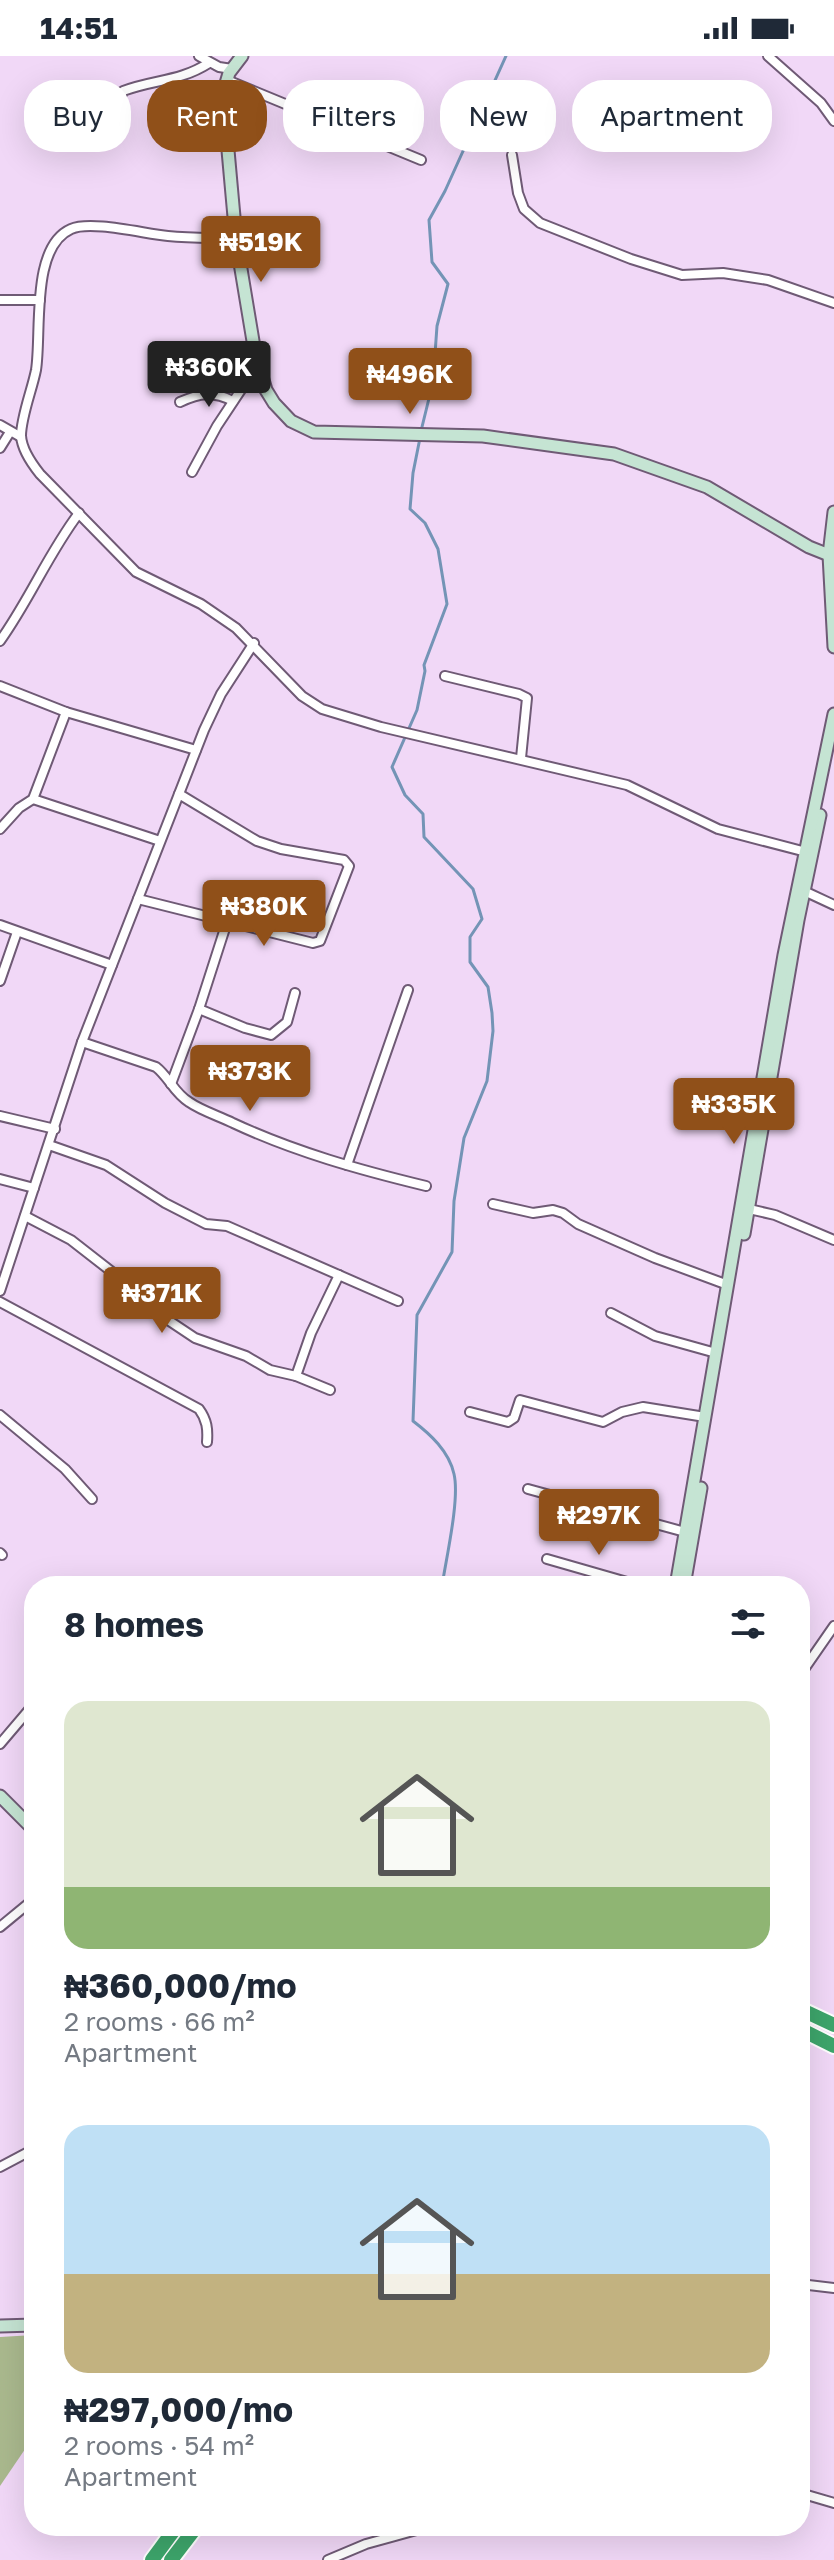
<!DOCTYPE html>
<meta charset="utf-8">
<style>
body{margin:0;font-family:"Golos Text",sans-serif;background:#f2f2f3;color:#1f2937;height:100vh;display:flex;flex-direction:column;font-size:30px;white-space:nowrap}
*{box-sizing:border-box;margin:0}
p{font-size:26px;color:#747a83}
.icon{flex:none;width:44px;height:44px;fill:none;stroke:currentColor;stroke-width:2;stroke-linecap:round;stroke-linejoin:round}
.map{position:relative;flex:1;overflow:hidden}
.drawer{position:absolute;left:24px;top:1520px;width:786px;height:960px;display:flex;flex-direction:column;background:#fff;border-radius:32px;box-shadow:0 8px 32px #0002}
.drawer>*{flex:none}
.top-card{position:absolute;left:24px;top:24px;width:786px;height:72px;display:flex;gap:16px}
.price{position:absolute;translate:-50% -68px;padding:0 18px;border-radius:8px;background:#905019;color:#fff;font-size:26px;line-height:52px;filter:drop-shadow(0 2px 4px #0008)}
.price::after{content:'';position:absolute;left:50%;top:48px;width:24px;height:18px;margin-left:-12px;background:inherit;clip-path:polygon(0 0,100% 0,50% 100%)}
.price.on{background:#222;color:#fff}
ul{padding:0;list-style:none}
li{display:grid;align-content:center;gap:16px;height:424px;padding:0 40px}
li span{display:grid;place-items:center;height:248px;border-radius:24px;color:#555}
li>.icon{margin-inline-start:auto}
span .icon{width:144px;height:144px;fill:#fffc;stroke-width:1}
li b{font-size:34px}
h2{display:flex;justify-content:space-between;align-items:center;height:96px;padding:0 40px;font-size:34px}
.chip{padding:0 28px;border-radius:32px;background:#fff;box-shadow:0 8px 32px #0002;font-size:28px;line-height:72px}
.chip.on{background:#905019;color:#fff}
.status{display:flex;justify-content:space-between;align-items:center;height:56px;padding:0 40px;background:#fff;direction:ltr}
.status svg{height:22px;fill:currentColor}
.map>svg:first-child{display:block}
</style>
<div class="status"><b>14:51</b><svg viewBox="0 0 49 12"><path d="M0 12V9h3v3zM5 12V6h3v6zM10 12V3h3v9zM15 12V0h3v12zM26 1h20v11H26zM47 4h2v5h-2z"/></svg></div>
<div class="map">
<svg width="834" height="2504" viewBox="0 0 834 2504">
<rect width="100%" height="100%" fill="#f1d8f7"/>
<polygon fill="#aab98e" points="34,2279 34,2380 0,2430 0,2281"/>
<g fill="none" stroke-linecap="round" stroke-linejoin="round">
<g stroke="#7494b6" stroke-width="3">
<polyline points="421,375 433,326 437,270 448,228 432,206 429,164 445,135 506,0"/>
<path d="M420 382 413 417 410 453 425 467 438 493 447 548 424 609 425 615 417 654 392 711 405 739 423 758 424 781 473 833 482 863 470 881V906L488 931 492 957 493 975 487 1025 464 1082 454 1145 452 1196 417 1259 413 1365C430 1378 449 1395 454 1418 460 1443 446 1503 442 1530"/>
</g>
<defs>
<g id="street">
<polyline points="199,0 219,11 232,13"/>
<polyline points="768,0 821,47 834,65"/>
<polyline points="227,24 421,104"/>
<path d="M45 38 74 47H110L116 53 123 35C155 23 179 26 209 7"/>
<polyline points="512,99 518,137 524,153 540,167 631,203 682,219 723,217 768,224 834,247"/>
<path d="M236 183C213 182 191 182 168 180 145 178 91 164 71 173 30 191 42 277 36 314 32 334 21 361 21 380 22 394 32 408 40 418L136 516 201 548 236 572 302 640 322 653 381 671 627 729 718 773 810 797"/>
<polyline points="0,244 40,244"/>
<path d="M180 346C200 337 213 335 233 345"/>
<polyline points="0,369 21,381"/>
<polyline points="0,392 10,376"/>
<polyline points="192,416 217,370 258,308"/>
<path d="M0 585C30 543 48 498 79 457"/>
<polyline points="445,620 519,638 527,642 521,702"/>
<polyline points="0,630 66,656 196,694"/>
<polyline points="33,743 160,785"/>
<polyline points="0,773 19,752 33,743 66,656"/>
<polyline points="804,835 834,849"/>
<polyline points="138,843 313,887 320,885 349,810 344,804 281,793 257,785 179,738"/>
<polyline points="0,869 112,909"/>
<polyline points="0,925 17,876"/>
<polyline points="199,953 245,972 271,979 287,966 295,937"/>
<path d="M82 986 156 1011C169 1021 174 1037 189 1046 202 1055 219 1060 233 1067 295 1096 360 1114 426 1130"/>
<polyline points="171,1028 199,953 227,866"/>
<polyline points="0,1060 55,1073"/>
<polyline points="49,1089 106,1109 165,1147 206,1168 227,1170 398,1245"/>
<polyline points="347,1109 408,934"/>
<polyline points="0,1123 34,1132"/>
<polyline points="493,1148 533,1157 553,1154 563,1157 578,1168 655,1202 728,1229"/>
<polyline points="749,1153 775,1159 834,1184"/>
<polyline points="25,1160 71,1184 148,1244 168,1264 195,1282 246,1300 270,1314 296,1320 330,1334"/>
<polyline points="0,1235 82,986 204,674 221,638 254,587"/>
<path d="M0 1246 199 1353C207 1364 208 1373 207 1386"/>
<polyline points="611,1257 655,1280 716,1297"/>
<polyline points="296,1320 311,1277 339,1219"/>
<polyline points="470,1356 508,1366 514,1362 520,1344 603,1366 622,1356 643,1351 705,1361"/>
<polyline points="0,1359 65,1413 92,1443"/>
<polyline points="528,1433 685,1476"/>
<polyline points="0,1497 2,1499"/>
<polyline points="547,1503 641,1530"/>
<polyline points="800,1619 834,1570"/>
<polyline points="0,1688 34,1648"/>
<polyline points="0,1871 34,1843"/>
<polyline points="0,2111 34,2093"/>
<polyline points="800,2228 834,2232"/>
<polyline points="800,2437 834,2447"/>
<polyline points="328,2504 366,2488 431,2470"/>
</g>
<g id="secondary">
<polyline points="242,0 229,17 224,34 224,50 236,183 255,297 266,334 274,347 291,365 314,376 483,380 614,398 707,431 809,491 834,501"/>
<polyline points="834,456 829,499 834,591"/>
<polyline points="744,1178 798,864 820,759"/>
<polyline points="676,1530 784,899 834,658"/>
<polyline points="684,1530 701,1432"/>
<polyline points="0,1740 34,1774"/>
<polyline points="0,2270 34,2269"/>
</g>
<g id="highway">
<polyline points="800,1953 834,1969"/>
<polyline points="800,1973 834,1990"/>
<polyline points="152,2504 177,2470"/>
<polyline points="171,2504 197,2470"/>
</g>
</defs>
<use href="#street" stroke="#6f5a75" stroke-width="12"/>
<use href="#secondary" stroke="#6f5a75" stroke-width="15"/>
<use href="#highway" stroke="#fff" stroke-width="18"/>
<use href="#street" stroke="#fff" stroke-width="8"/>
<use href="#secondary" stroke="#c5e4d3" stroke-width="11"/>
<use href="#highway" stroke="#3da56b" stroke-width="14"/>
</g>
</svg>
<b class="price" style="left:261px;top:228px">₦519K</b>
<b class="price on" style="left:209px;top:353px">₦360K</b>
<b class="price" style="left:410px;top:360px">₦496K</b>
<b class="price" style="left:264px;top:892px">₦380K</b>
<b class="price" style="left:250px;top:1057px">₦373K</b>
<b class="price" style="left:734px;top:1090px">₦335K</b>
<b class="price" style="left:162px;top:1279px">₦371K</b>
<b class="price" style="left:599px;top:1501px">₦297K</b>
<div class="top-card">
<a class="chip">Buy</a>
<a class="chip on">Rent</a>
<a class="chip">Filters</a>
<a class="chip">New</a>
<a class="chip">Apartment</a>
</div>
<section class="drawer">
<h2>8 homes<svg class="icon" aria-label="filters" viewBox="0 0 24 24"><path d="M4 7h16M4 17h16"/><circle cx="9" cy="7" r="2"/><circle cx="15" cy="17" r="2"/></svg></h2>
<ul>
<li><span style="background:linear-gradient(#dfe7d0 75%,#8fb573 0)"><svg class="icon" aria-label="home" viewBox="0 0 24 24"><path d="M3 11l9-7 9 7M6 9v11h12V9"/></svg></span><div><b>₦360,000/mo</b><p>2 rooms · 66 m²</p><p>Apartment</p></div></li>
<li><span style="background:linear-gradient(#bfe0f5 60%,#c2b280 0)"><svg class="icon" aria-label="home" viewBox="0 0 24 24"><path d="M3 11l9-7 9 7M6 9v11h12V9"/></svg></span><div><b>₦297,000/mo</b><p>2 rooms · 54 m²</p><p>Apartment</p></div></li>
</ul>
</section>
</div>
